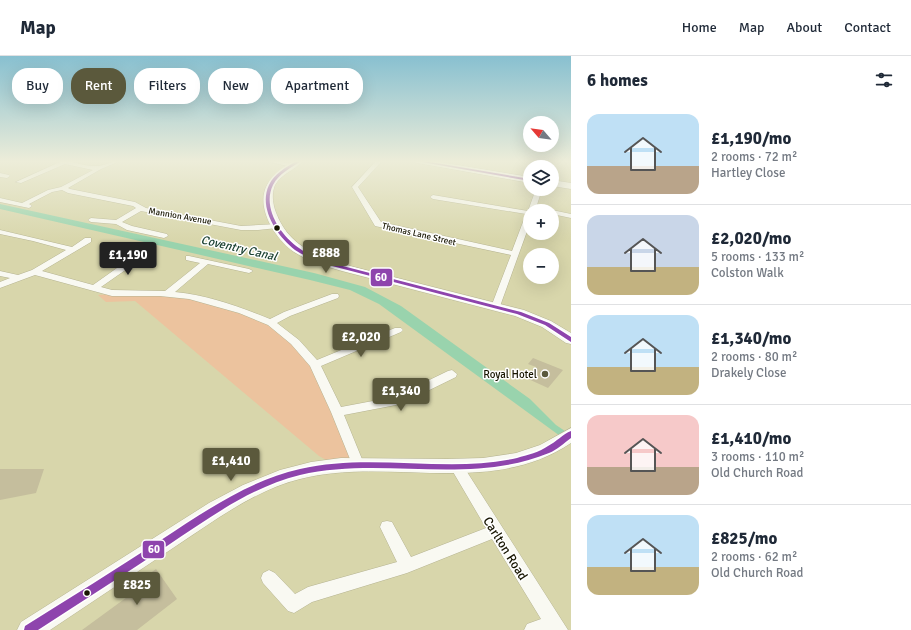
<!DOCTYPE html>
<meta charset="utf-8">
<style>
body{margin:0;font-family:Signika,sans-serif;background:#f6f6f7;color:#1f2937;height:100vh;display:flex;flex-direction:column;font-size:15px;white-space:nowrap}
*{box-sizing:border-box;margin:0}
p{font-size:13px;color:#747a83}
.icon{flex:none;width:22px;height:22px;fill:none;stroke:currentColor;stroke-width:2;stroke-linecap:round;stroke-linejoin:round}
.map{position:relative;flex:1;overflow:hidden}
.drawer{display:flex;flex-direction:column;background:#fff;width:340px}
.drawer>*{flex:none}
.banner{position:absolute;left:12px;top:12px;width:380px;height:36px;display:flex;gap:8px}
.needle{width:26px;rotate:298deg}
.buttons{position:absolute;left:523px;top:60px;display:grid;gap:8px}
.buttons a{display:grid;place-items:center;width:36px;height:36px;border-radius:50%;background:#fff;box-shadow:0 4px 16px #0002;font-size:20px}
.price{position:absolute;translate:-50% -34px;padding:0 9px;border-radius:4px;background:#5b593c;color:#fff;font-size:13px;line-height:26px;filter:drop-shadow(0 1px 2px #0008)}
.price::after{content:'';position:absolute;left:50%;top:24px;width:12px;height:9px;margin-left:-6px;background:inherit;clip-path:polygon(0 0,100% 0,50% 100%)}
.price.selected{background:#222;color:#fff}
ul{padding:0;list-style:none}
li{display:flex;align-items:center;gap:12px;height:100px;padding:0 16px}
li+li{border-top:1px solid #e0e1e3}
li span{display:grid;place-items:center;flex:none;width:112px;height:80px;border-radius:12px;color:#555}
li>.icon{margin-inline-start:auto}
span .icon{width:48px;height:48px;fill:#fffc;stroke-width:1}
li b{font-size:17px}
h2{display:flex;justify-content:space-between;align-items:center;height:48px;padding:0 16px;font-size:17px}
.chip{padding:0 14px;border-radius:16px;background:#fff;box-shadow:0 4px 16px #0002;font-size:14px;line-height:36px}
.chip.selected{background:#5b593c;color:#fff}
header{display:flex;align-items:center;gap:24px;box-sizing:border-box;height:56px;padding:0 20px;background:#fff;border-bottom:1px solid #e0e1e3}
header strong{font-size:19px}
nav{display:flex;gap:22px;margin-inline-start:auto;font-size:14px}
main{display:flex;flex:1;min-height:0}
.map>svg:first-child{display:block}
</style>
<header>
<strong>Map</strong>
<nav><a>Home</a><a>Map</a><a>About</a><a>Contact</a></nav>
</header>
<main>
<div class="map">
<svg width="571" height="574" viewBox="0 0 571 574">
<rect width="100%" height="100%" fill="#d8d6ab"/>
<polygon fill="#ecc39e" points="111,238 185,241 262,264 280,276 312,310 354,406 328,405 319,400 135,245 106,246 98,239"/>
<polygon fill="#99d3ad" points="0,148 314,217 365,231 401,250 530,343 556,369 571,379 571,388 379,248 350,234 310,224 0,153"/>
<g fill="#c5be9d">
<polygon points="533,302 563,314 548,332 526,322 536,311 528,308"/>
<polygon points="0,413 44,413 36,437 0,444"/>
<polygon points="156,513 177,543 137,574 82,574 134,536 131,531"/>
</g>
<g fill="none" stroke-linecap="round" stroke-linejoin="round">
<defs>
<g id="street">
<path d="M62 105C73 105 83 110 94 110 103 111 111 105 120 105L101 113 68 132 70 133 135 146 146 152 241 170 277 168 281 170 277 172 258 174H241L141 155 122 166 132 170 167 178 168 180 164 182 127 174 116 168 91 166 88 164 91 162 116 164 136 152 133 150 68 137 62 134 52 136 29 148 32 150 29 152 0 146V142L22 147 48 134 61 131 93 114 65 108 21 127 16 126Z"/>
<polygon points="266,105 279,105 295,109 292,111"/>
<polygon points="376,105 382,105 358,131 381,166 512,195 526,158 433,143 430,141 433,139 528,155 536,133 542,133 536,152 547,155 530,155 530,167 499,253 496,254 491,251 511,199 375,170 352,131"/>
<polygon points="545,105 551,105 550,111 544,111"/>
<polygon points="0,117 9,119 10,120 7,122 0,121"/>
<polygon points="552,154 571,158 571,162 552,158 552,155 549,155"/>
<path d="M0 174 72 191 85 182H91V186L42 215 93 229 148 190H154V194L101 231 112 234 165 235 200 207 186 204V200H189L249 213 253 215 249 217 208 208 175 236C208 239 240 251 270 263L284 256 332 238H338L339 240 338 242 290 260 277 267 299 284 317 304 395 272H401L403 274 401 276 321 310 341 351 394 341 448 315 452 314 457 318 456 321 401 348 344 359 364 408 363 412 358 413 353 412 352 408 331 356 310 310 291 288 268 269 239 257 189 243 160 240H112L35 219 0 232V226L10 222 0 220V215L18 219 32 214 66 194 33 185 0 178Z"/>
<polygon points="455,404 460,405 568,574 524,574 527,568 541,563 492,483 407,517 312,546 294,557 288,555 263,527 261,522 263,517 269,514 275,517 295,538 308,531 397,506 380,471 382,466 387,465 392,466 411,501 486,472 449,409 450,405"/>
</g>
<g id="secondary">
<path d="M294 105H303C295 114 281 118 275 129 271 139 273 150 277 159 290 191 319 201 350 210L524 254 551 265 571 277V288L566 287 542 271 515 260 342 215C325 210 308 205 294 196 275 183 255 151 267 129 273 119 284 111 294 105Z"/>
<polygon points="414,105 432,105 530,121 530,127 418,107"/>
<polygon points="552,124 571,127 571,133 552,130"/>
<path d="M571 372V387C489 442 389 400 300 423 255 434 214 465 176 490 134 518 92 546 50 574H17L21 566 209 447 243 429 280 414 311 406 341 402 447 403 483 402 516 397 540 389Z"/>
</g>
</defs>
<use href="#street" stroke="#b5b391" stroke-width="1"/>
<use href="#secondary" stroke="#b5b391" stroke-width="1"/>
<use href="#street" fill="#f9f9f2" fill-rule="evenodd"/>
<use href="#secondary" fill="#f9f9f2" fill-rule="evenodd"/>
<defs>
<g id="bus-1">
<path d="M297 105H301C291 112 279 117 273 129 262 151 280 179 299 192 309 200 322 204 335 208L521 256 549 267 571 281V286L545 269 517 258 332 210C319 206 306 201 295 194 277 180 258 152 269 129 274 118 286 111 297 105Z"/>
<polygon points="416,105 424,105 530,123 530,125"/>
<path d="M571 375V382C564 387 557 394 549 397 469 430 382 400 300 419 251 431 209 462 167 490 125 518 81 546 38 574H24L25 570C70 542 116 513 161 484 204 456 248 425 300 413 372 396 447 418 517 402 527 399 540 396 548 390 556 386 563 378 571 375Z"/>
</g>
</defs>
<use href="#bus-1" stroke="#fff" stroke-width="3"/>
<use href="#bus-1" fill="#8e44ad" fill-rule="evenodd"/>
</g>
<linearGradient id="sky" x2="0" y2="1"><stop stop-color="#88c0d0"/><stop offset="0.57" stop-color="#ededd9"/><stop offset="1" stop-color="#ededd9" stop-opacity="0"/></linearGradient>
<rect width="571" height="185" fill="url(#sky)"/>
<g fill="#171500" stroke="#fff" stroke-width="1.5">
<circle cx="277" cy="172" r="3.5"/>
<circle cx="87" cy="537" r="3.5"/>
</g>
<circle fill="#5b593c" stroke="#fff" stroke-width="1.5" cx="545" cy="318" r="4"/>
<g text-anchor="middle" stroke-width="3" stroke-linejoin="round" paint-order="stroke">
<g font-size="9" fill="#171500" stroke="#fff">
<text transform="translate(180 160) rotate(10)" y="3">Mannion Avenue</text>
<text transform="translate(419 178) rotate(13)" y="3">Thomas Lane Street</text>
</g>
<g font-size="11" fill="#171500" stroke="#fff" text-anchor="end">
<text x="537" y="322">Royal Hotel</text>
</g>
<g font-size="12" font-style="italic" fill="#1b4132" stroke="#fff">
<text transform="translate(239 192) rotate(13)" y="4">Coventry Canal</text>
</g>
<g font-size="13" fill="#171500" stroke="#fff">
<text transform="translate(506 492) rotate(58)" y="5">Carlton Road</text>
</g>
</g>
<g stroke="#fff" stroke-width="1.5">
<rect x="370" y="212" width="23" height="19" rx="4" fill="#8e44ad"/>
<rect x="142" y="484" width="23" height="19" rx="4" fill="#8e44ad"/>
</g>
<g font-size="11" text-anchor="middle" font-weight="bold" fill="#fff">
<text x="381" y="225">60</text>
<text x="154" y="497">60</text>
</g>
</svg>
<div class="buttons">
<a><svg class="needle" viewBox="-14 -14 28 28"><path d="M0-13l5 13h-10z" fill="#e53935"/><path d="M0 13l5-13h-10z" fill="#747a83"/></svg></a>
<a><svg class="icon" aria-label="layers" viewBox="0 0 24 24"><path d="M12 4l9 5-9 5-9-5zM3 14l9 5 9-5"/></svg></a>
<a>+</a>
<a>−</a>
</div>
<b class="price" style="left:326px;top:218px">£888</b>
<b class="price selected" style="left:128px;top:220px">£1,190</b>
<b class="price" style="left:361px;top:302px">£2,020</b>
<b class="price" style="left:401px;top:356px">£1,340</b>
<b class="price" style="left:231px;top:426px">£1,410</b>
<b class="price" style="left:137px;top:550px">£825</b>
<div class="banner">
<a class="chip">Buy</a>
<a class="chip selected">Rent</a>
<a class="chip">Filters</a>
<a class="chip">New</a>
<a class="chip">Apartment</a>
</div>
</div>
<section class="drawer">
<h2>6 homes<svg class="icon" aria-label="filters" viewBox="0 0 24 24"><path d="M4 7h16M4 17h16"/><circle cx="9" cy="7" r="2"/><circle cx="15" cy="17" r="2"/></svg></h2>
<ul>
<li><span style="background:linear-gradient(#bfe0f5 65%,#b9a48a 0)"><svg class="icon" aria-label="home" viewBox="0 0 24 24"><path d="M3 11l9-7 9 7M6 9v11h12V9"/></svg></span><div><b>£1,190/mo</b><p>2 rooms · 72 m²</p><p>Hartley Close</p></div></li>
<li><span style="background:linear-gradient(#c9d6e8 65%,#c2b280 0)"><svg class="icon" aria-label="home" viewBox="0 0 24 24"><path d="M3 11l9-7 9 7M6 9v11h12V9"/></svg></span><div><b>£2,020/mo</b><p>5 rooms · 133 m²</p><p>Colston Walk</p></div></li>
<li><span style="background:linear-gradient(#bfe0f5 65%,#c2b280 0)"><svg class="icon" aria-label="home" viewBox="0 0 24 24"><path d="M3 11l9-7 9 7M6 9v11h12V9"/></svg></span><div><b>£1,340/mo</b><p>2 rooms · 80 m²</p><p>Drakely Close</p></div></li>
<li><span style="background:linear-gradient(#f6c9c9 65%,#b9a48a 0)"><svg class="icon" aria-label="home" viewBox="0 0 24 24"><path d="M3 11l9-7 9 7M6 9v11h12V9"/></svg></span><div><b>£1,410/mo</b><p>3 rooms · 110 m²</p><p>Old Church Road</p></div></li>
<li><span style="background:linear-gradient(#bfe0f5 65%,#c2b280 0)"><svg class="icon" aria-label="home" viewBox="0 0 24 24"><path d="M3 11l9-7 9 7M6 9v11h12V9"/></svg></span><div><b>£825/mo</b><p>2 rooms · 62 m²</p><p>Old Church Road</p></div></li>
</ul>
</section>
</main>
